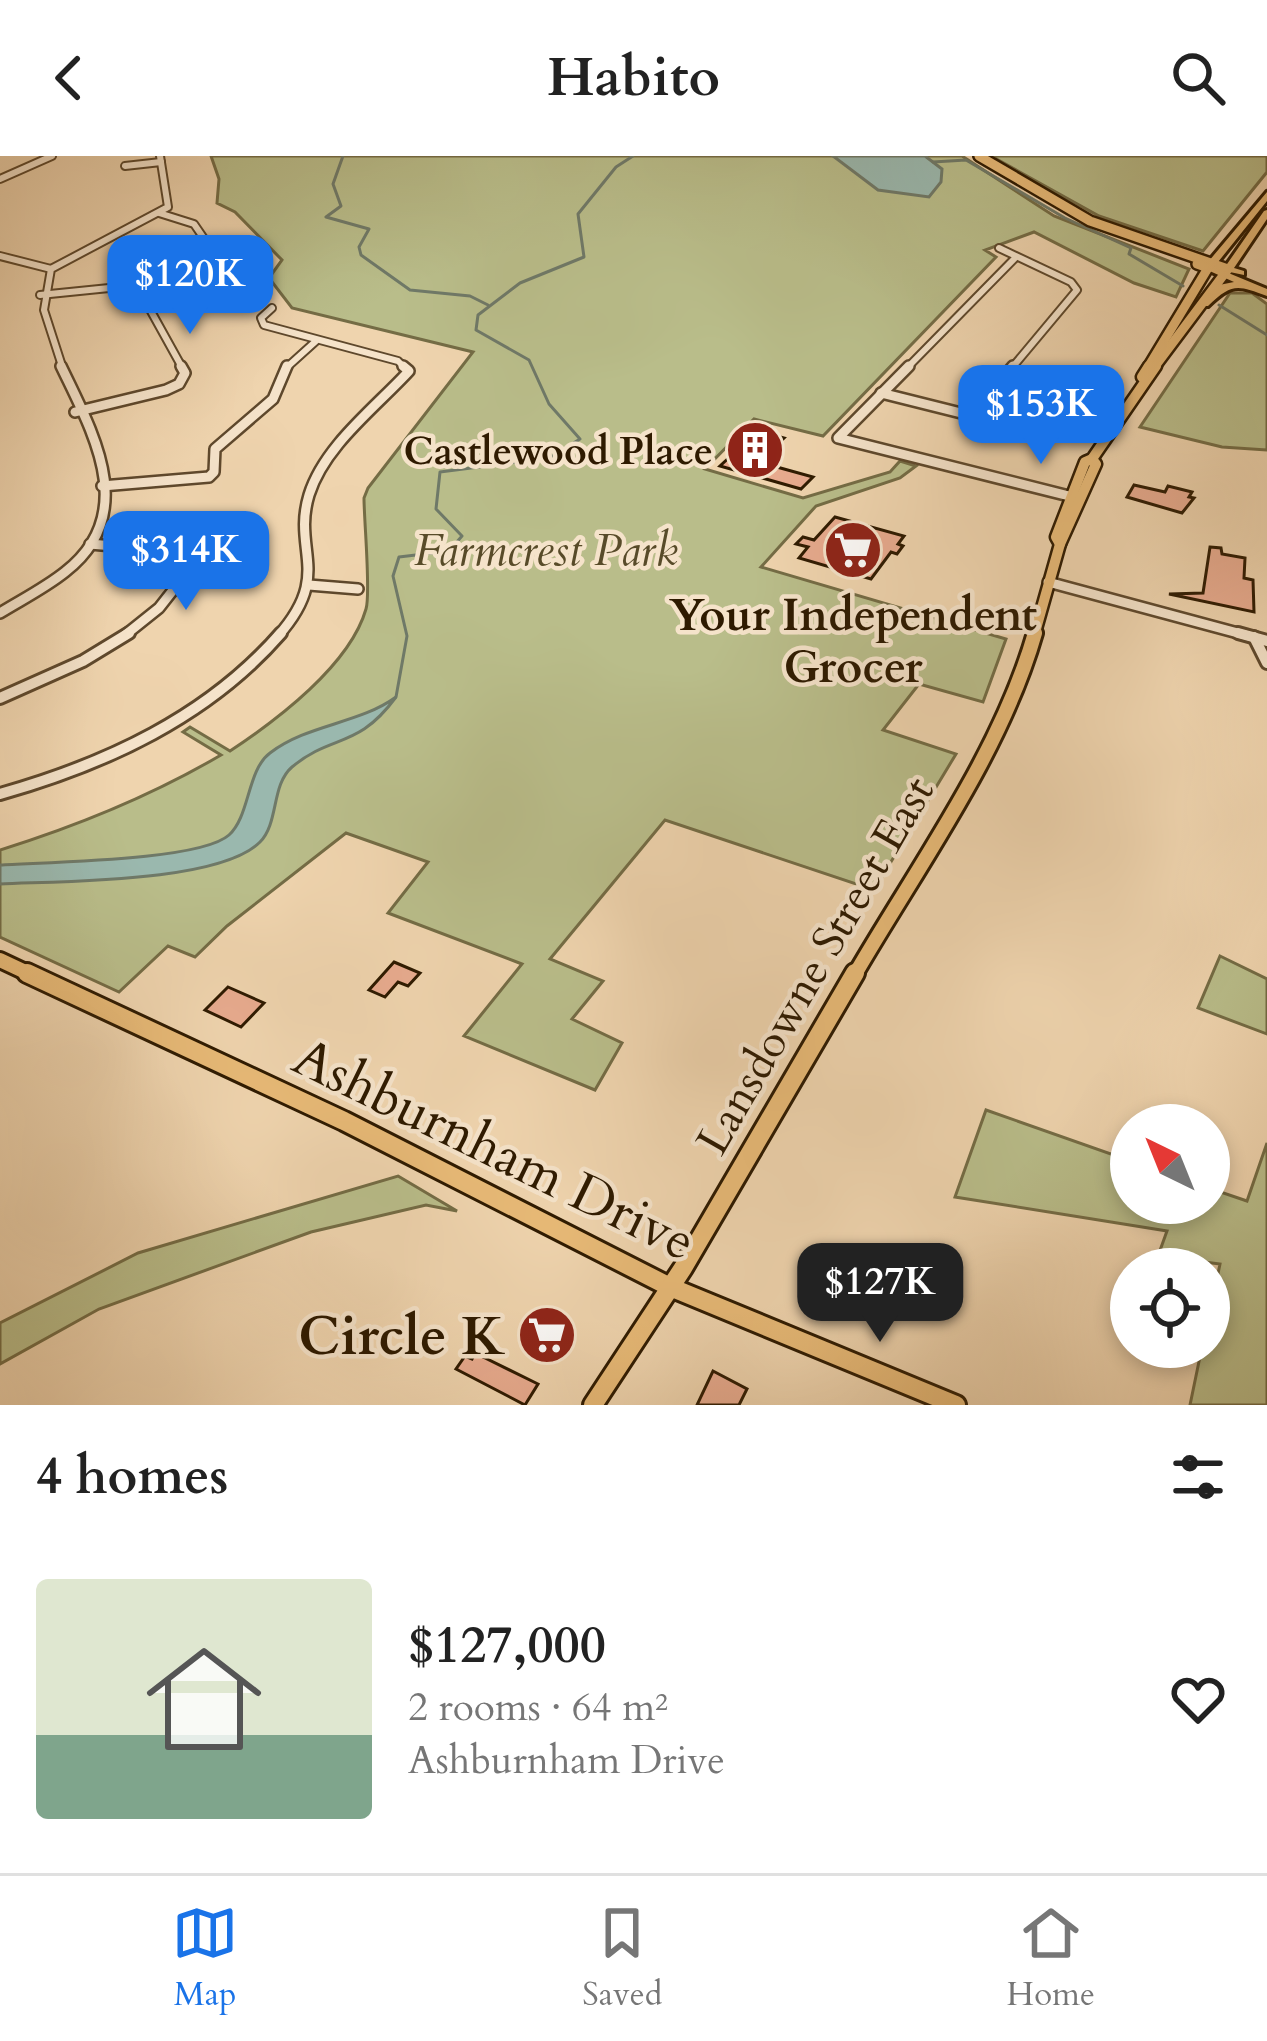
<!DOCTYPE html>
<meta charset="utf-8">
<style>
body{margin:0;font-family:Cardo,serif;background:#f6f6f6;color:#222;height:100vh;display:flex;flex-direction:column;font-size:45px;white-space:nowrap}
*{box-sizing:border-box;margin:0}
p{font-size:39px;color:#767676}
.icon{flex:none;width:66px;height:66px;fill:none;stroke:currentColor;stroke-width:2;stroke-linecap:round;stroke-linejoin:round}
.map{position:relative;height:1249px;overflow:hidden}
.details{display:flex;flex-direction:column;background:#fff;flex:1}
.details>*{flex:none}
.needle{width:78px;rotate:317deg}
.fabs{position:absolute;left:1110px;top:948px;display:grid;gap:24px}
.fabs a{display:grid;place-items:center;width:120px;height:120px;border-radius:50%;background:#fff;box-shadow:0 6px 18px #0003;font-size:60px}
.price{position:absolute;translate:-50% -102px;padding:0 27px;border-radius:24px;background:#1a73e8;color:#fff;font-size:39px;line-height:78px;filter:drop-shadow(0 3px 6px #0008)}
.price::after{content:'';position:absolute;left:50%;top:72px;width:36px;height:27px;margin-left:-18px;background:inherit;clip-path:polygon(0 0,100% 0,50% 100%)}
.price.current{background:#222;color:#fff}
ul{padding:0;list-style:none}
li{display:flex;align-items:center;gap:36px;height:300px;padding:0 36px}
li+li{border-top:3px solid #e0e0e0}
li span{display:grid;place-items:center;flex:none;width:336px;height:240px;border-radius:12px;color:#555}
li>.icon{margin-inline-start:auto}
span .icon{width:144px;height:144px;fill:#fffc;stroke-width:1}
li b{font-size:51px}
h2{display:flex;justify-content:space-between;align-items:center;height:144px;padding:0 36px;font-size:51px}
header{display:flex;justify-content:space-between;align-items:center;height:156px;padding:0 36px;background:#fff;font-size:54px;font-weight:700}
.tabs{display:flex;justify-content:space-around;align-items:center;height:168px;border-top:3px solid #e0e0e0;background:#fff;font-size:33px;color:#767676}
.tabs a{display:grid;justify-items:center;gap:6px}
.tabs .current{color:#1a73e8}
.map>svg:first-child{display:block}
</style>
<header><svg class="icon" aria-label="back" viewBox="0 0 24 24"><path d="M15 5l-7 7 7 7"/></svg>Habito<svg class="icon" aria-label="search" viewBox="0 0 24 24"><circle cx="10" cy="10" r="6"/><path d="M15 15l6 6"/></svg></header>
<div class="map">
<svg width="1267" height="1249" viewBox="0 0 1267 1249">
<rect width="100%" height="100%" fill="#efd4ae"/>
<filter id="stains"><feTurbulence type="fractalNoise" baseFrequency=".00167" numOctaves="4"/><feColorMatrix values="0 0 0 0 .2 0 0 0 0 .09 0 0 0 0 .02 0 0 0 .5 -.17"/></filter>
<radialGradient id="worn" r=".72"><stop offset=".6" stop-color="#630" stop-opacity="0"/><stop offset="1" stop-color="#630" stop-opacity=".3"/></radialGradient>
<g fill="#b9bd8a" stroke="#746c45" stroke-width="3">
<path d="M211 0H962L1054 60 1189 113 1176 141 1134 127 1034 76 985 94 996 101 823 280 754 263 705 313 803 342 890 316 900 305 916 310 900 322 816 350 761 411 1006 483 983 546 919 528 883 574 956 598 874 734 665 664 550 803 603 825 572 863 622 887 595 934 464 880 522 808 388 757 428 706 346 677 227 770 195 801 168 790 119 836 0 781V694C77 670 151 640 221 599L183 576 190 571 230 595C277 564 350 509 366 453 371 438 364 365 364 342L368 332 473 196 292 152 269 122 282 104 235 56 217 47 219 23Z"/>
<polygon points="991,0 1267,0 1267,16 1203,95 1099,60"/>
<polygon points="1230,137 1252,137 1267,148 1267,294 1222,291 1140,271"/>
<polygon points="1220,800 1267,823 1267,878 1198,852"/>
<polygon points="986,954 1131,1005 1131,1047 1209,1047 1209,1032 1247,1045 1267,987 1267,1249 1190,1249 1202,1191 1209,1191 1209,1160 1220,1108 1158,1100 1167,1075 955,1041"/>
<polygon points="398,1020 457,1055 426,1049 311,1076 99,1153 0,1208 0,1167 138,1097"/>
</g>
<g fill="#9ab8ae" stroke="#6f7968" stroke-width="3">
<polygon points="833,0 925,0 942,13 941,26 929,41 878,34"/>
<path d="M396 541C357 594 333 577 292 611 271 629 279 667 260 686 219 727 59 725 0 728V709C45 706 200 705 229 679 250 660 247 614 270 597 308 568 359 568 396 541Z"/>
</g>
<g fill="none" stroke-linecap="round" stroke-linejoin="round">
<g stroke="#6f7968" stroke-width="3">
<polyline points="343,0 333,28 341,50 326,61 369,73 359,91 361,99 410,134 470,140 488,149"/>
<polyline points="933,6 966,4 1065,62 1131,92 1129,98 1183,130"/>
<polyline points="1219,149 1267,179"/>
<polyline points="396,541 407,480 393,420 399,401 449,395 462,380 436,353 440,316 549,302 580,283 549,248 529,204 476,174 478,159 520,127 584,101 578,58 616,11 633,0"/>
</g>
</g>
<g fill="#e8ab8f" stroke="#2e1a00" stroke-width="3">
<polygon points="758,275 784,282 759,306 813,321 801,333 720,310"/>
<polygon points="1134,329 1165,336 1168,330 1192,336 1189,341 1194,342 1182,357 1127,341"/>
<polygon points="835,361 904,380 898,388 903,390 897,398 891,396 871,423 799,402 808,391 796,388 803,381 814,384"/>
<polygon points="1210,391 1221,392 1222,398 1245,402 1244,422 1253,424 1254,456 1169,438 1203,437"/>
<polygon points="394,806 420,817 408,830 398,826 385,841 369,834"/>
<polygon points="228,831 264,847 241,871 205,854"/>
<polygon points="475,1197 538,1228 525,1249 456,1213 465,1200 472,1203"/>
<polygon points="713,1215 747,1233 739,1249 697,1249"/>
</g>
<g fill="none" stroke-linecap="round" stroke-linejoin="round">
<defs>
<g id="minor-far2">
<polyline points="125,10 161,6"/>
<polyline points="0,23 52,0"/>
<polyline points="159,57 194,68 218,103 233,111"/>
<polyline points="999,92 1071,126 1077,134 1011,213"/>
<polyline points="0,100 51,113"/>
<polyline points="40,139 119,131 142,139 183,213"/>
<polyline points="272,152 261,162 264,169 398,205 406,213"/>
<polyline points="63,213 44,154 51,113 168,51 160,0"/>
<polyline points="285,213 316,185"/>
<polyline points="906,213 1016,101"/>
</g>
<g id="minor-far1">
<polyline points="909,210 838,282 1077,342"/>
<polyline points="881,237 961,257 976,254 1013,210"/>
<polyline points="75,256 166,234 179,228 185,217 181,210"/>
<polyline points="102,330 209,321 214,316 215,293 273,243 287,210"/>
<polyline points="90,388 194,397 196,405 159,452 124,480"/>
<polyline points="1048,426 1249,480"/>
<polyline points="309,429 358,433"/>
<path d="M0 457C21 444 45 432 65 416 140 358 93 277 61 210"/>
<path d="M278 480C333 418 292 395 309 339 324 290 376 251 409 215L403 210"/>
</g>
<g id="minor">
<polyline points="1238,477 1267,485"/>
<polyline points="1254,481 1267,507"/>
<polyline points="0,542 83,505 129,477"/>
<path d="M0 638C106 608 208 561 281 477"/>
</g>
<g id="major-far3">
<polyline points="979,0 1090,65 1228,113 1153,213"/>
<polyline points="1147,213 1208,112 1197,108"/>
</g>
<g id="major-far2">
<polyline points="1142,221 1149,210"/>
<polyline points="1060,388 1056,381 1085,306 1092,303 1156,210"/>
<polyline points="1034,480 1060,388 1096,308 1092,303"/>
</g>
<g id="major-far1">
<polyline points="0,804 34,820"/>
<path d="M854 820C917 711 1000 599 1035 477"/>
</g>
<g id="major">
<polyline points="27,817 344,965 670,1131 956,1249"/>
<polyline points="593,1249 683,1112 855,817"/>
</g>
<g id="highway">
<path d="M1267 36V45L1214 111 1267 133V140C1237 129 1232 127 1208 150H1200V146L1219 129 1234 126 1203 112Z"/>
<polygon points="1267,54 1267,63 1234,112 1244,115 1244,119 1225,115 1225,111 1264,55"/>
</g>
</defs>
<use href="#minor-far2" stroke="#5e482c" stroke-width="10"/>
<use href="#minor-far1" stroke="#5e482c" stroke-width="14"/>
<use href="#minor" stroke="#5e482c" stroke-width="16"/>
<use href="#major-far3" stroke="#2e1a00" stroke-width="14"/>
<use href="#major-far2" stroke="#2e1a00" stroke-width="15"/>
<use href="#major-far1" stroke="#2e1a00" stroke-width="20"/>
<use href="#major" stroke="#2e1a00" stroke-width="24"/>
<use href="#highway" stroke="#2e1a00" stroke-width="6"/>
<use href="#minor-far2" stroke="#f5e3ca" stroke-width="6"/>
<use href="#minor-far1" stroke="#f5e3ca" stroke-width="9"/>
<use href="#minor" stroke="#f5e3ca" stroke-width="10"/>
<use href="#major-far3" stroke="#e8ba77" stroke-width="9"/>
<use href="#major-far2" stroke="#e8ba77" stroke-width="10"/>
<use href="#major-far1" stroke="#e8ba77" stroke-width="14"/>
<use href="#major" stroke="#e8ba77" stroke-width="18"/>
<use href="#highway" fill="#e8ba77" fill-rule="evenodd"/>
</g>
<defs>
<symbol id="building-disc" viewBox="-11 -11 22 22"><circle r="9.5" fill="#8f2418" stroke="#f5e3ca"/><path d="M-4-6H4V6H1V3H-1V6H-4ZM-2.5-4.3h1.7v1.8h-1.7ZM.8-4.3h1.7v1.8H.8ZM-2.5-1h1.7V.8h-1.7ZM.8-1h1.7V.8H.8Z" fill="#fff"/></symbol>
<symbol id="supermarket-disc" viewBox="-11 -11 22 22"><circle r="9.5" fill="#8f2418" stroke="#f5e3ca"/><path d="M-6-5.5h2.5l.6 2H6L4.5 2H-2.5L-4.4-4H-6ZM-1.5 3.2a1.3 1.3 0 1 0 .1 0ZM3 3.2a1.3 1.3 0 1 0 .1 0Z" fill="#fff"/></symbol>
</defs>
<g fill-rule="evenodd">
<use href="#building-disc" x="722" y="261" width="66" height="66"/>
<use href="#supermarket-disc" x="820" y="361" width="66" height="66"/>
<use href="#supermarket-disc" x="514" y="1146" width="66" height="66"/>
</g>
<g text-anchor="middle" stroke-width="9" stroke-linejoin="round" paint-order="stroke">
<g font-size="39" font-weight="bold" fill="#2e1a00" stroke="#f5e3ca" text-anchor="end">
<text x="713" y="308">Castlewood Place</text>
</g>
<g font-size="45" font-style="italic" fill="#584b29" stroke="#f5e3ca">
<text x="546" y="409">Farmcrest Park</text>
</g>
<g font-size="45" font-weight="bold" fill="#2e1a00" stroke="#f5e3ca">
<text x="853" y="474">Your Independent<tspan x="853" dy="52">Grocer</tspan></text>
</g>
<g font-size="45" fill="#2e1a00" stroke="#f5e3ca">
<text transform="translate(814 809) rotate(-60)" y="16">Lansdowne Street East</text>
</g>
<g font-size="54" fill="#2e1a00" stroke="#f5e3ca">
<text transform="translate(495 992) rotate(26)" y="19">Ashburnham Drive</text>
</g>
<g font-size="54" font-weight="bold" fill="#2e1a00" stroke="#f5e3ca" text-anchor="end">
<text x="505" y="1198">Circle K</text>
</g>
</g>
<rect width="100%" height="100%" filter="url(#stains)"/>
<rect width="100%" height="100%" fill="url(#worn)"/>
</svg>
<div class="fabs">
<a><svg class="needle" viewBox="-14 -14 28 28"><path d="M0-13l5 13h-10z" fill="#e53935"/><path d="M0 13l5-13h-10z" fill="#767676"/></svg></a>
<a><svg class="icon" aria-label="locate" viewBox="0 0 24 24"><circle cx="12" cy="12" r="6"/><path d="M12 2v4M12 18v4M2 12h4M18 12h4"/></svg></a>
</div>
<b class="price" style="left:190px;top:181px">$120K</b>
<b class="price" style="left:1041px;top:311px">$153K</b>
<b class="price" style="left:186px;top:457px">$314K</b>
<b class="price current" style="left:880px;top:1189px">$127K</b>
</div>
<section class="details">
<h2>4 homes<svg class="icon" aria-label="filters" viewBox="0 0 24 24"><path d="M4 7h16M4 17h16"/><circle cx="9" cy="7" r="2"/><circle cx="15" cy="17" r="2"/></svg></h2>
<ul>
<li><span style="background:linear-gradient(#dfe7d0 65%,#7fa58c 0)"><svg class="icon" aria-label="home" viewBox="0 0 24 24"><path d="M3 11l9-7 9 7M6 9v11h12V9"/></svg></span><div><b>$127,000</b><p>2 rooms · 64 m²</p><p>Ashburnham Drive</p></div><svg class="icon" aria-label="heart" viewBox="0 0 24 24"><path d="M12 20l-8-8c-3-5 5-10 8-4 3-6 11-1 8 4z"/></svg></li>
</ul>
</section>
<nav class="tabs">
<a class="current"><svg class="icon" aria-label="map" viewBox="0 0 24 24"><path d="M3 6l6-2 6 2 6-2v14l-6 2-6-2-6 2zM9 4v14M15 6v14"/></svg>Map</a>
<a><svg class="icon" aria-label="saved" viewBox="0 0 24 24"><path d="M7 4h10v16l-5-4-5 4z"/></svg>Saved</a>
<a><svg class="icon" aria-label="home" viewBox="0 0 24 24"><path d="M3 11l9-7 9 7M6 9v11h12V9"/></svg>Home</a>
</nav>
